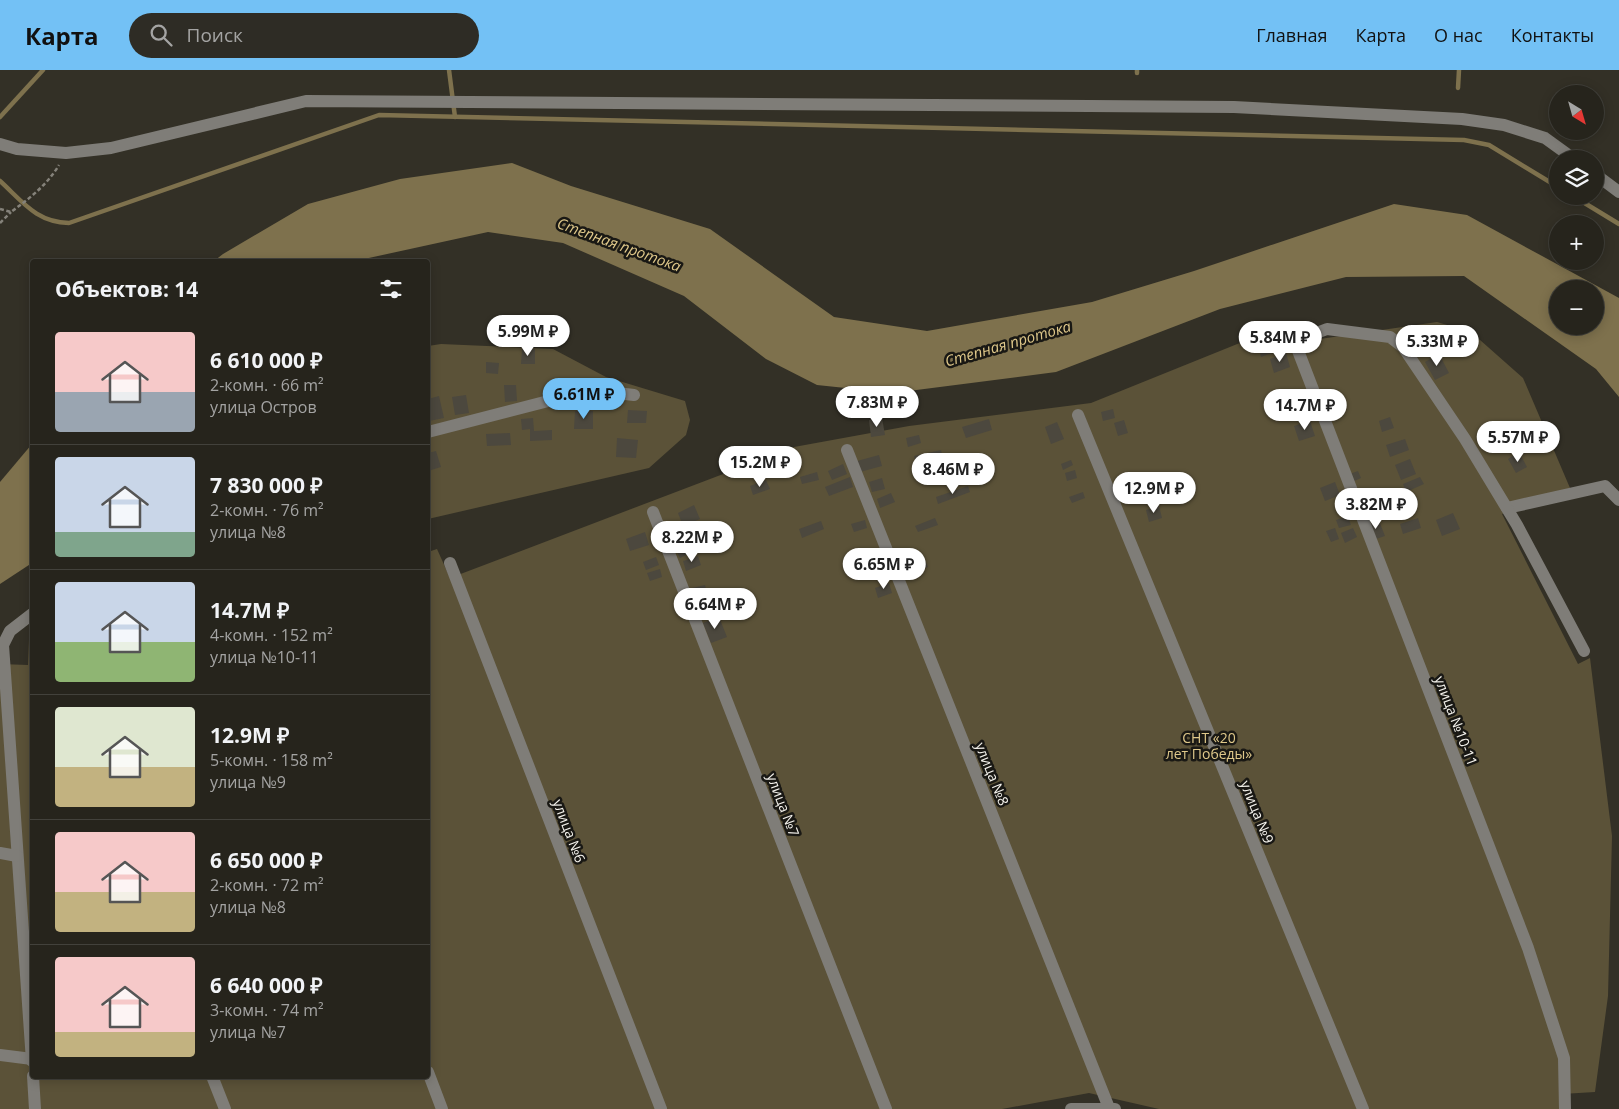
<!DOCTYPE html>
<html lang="ru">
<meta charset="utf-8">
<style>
body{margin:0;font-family:"Open Sans",sans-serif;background:#2e2c25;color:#f1f3f6;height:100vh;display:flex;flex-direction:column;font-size:19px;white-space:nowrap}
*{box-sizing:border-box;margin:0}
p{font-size:16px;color:#a4a4a3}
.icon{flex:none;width:28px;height:28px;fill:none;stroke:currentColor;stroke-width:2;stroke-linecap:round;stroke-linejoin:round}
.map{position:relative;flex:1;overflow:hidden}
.side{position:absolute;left:30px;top:189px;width:400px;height:820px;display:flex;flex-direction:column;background:#26241c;border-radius:5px;box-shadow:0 2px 12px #0003,0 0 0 1px #42413b}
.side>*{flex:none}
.needle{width:32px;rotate:143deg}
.fabs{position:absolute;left:1549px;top:15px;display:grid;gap:10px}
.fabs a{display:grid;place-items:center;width:55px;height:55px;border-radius:50%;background:#26241c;box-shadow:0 2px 12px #0003,0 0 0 1px #42413b;font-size:25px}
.price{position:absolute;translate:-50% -42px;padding:0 11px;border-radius:18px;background:#fff;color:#222;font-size:16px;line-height:32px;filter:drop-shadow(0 1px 2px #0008)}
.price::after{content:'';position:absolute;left:50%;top:30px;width:15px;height:11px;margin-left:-8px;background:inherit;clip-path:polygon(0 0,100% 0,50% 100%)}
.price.selected{background:#73c1f5;color:#111}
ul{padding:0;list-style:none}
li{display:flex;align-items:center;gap:15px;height:125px;padding:0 25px}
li+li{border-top:1px solid #42413b}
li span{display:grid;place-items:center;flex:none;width:140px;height:100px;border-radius:5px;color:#555}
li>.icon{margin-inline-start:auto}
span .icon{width:60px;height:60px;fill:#fffc;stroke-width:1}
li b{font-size:21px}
h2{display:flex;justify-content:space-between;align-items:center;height:60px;padding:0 25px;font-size:21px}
header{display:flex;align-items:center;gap:30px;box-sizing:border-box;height:70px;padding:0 25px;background:#73c1f5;color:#111}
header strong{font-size:24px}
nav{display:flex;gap:28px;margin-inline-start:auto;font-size:18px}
.search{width:350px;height:45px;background:#2e2c25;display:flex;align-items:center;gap:12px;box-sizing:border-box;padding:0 18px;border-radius:28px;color:#a4a4a3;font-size:19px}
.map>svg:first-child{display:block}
</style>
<header>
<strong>Карта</strong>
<div class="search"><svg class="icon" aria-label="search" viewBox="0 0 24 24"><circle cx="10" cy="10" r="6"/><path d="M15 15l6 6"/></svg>Поиск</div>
<nav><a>Главная</a><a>Карта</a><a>О нас</a><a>Контакты</a></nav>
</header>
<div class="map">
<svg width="1619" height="1039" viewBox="0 0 1619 1039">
<rect width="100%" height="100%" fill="#333026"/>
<g fill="#5b5238">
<polygon points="1437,252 1471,262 1523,308 1570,418 1502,444 1578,594 1590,588 1612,766 1608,926 1595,1022 1562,1024 1559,1039 1159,1039 1089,1023 1002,1039 0,1039 0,594 28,595 29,569 32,566 32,1006 428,1006 428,482 437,479 450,508 794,377 909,356 1091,333 1277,258 1287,281 1306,271"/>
<polygon points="441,274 553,279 606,307 685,331 690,350 686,365 649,398 428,449 428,276"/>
</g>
<g fill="#7e714d" fill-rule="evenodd">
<path d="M512 93 571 116 710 159 834 247 927 261 1092 232 1194 201 1394 134 1467 145 1619 228V327L1596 299 1464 206 1346 207 1220 239 1056 302 893 323 817 315 766 289 684 226 563 173 488 162 355 191H214L223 184 308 134 400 109ZM1558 219H1595V256H1558Z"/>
<polygon points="32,374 32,493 0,514 0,412"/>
</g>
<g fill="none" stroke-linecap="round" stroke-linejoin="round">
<g stroke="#7e714d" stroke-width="4.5">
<polyline points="449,0 455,47"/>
<polyline points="1137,3 1137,0"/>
<polyline points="1458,18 1459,0"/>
<polyline points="0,47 43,0"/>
<path d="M0 111C23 132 36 152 69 153L379 45 1464 70 1489 75 1558 117"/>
<polyline points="1573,126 1619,154"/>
</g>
</g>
<g fill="#4c483e">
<polygon points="1430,256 1448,262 1443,276 1425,270"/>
<polygon points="1269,265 1272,275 1258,280 1254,270"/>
<polygon points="1274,278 1275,282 1261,287 1260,283"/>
<polygon points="522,279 535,279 535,294 521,294"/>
<polygon points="1286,283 1290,297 1274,303 1270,289"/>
<polygon points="1439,284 1449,303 1435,310 1425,292"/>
<polygon points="486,292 499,293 498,304 486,303"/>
<polygon points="504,315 516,315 517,331 505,332"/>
<polygon points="1299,319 1303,331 1274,341 1270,330"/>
<polygon points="466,325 469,343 455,345 452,327"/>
<polygon points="439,326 444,348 429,351 428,329"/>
<polygon points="1333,327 1338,340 1323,345 1319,332"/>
<polygon points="1113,339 1115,348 1103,351 1101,342"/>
<polygon points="628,340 647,341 646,353 627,353"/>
<polygon points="575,341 593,341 593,359 574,359"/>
<polygon points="1390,347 1394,358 1382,362 1379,351"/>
<polygon points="533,348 534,361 552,360 552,370 530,371 530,359 522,360 521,349"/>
<polygon points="882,348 885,365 871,367 869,350"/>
<polygon points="989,349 992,360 966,368 962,357"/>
<polygon points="1124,350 1128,363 1118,366 1114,353"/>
<polygon points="1310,351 1315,366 1299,371 1294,356"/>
<polygon points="1057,352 1064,369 1051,374 1045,357"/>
<polygon points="510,363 511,375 487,376 486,364"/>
<polygon points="919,365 921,373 908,377 906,368"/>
<polygon points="617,368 638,370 636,388 616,387"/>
<polygon points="1405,369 1409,380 1390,387 1386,375"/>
<polygon points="941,380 943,388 916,394 914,386"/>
<polygon points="436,381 441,397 428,401 428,383"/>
<polygon points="1519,382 1527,397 1516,403 1508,389"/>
<polygon points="879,385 882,396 860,402 857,391"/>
<polygon points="973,389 976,399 969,401 966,392"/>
<polygon points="1410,389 1416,404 1401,410 1395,395"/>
<polygon points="1071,390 1073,395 1063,400 1061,394"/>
<polygon points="843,394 847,404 832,410 828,401"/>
<polygon points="1075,400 1077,408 1067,411 1065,403"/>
<polygon points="1358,401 1361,408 1350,413 1347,405"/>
<polygon points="817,402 819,410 802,414 800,407"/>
<polygon points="1144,403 1150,420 1138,423 1133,406"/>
<polygon points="850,407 853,417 829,426 825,417"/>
<polygon points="1420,407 1424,414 1406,422 1403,414"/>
<polygon points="882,408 885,419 872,422 869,412"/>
<polygon points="766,410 770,419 753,425 750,416"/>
<polygon points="1335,412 1340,425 1325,431 1320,418"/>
<polygon points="968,416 970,422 938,434 936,427"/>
<polygon points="1083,422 1085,428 1072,433 1069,427"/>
<polygon points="891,423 895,432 880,438 877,429"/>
<polygon points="1416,426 1418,433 1411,434 1409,427"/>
<polygon points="694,435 700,449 683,456 678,443"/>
<polygon points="1159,436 1162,448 1149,452 1146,440"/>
<polygon points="1453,443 1460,459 1442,466 1436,450"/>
<polygon points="1348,446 1351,455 1339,458 1336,450"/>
<polygon points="935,448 938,455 918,462 915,456"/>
<polygon points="1418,448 1421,458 1403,464 1400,454"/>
<polygon points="865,450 867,458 854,462 851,454"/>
<polygon points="821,451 824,459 802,468 799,459"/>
<polygon points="1379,451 1385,466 1373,470 1367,455"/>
<polygon points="1335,458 1339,469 1331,472 1326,461"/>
<polygon points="1353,458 1357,467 1345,473 1341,463"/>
<polygon points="645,462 649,475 630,481 626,469"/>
<polygon points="686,474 690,483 680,488 676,480"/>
<polygon points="877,483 880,491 866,497 863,489"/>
<polygon points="698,486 701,495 686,501 683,491"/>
<polygon points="656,487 659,495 646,500 643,492"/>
<polygon points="925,490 928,497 905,505 902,498"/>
<polygon points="660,499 662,507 650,511 647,503"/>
<polygon points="889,513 892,523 878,528 875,518"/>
<polygon points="705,515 707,523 695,526 692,518"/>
<polygon points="719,547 727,567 711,573 703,553"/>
</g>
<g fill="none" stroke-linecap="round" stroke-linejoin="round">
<g stroke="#85827a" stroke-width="2.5" stroke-dasharray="4 2.5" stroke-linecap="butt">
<path d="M0 139 11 142C30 128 47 115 59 95"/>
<polyline points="0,153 11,142"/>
</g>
<g stroke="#7f7d78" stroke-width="12">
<polyline points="0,74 17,79 66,83 111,78 306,31 1234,37 1462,49 1504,55 1545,68 1574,89"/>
<polyline points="1595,104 1619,122"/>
<polyline points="1078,345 1363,1039"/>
<polyline points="428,362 591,320 634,325"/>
<polyline points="847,380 1109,1038"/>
<polyline points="1507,438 1605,416 1619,430"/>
<polyline points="653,442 886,1039"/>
<polyline points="450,493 661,1039"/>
<polyline points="32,544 10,561 3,575 32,991"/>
<polyline points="0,783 17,786"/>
<polyline points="0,985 32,989"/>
<polyline points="428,1002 442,1039"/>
<polyline points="33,1006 35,1039"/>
<polyline points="212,1006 225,1039"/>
<polyline points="1071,1039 1115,1039"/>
<polyline points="1565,1039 1564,988 1528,878 1297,278 1306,267 1327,259 1390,267 1403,277 1465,369 1517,455 1584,581"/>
</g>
</g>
<g text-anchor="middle" stroke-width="5" stroke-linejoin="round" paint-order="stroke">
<g font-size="14" fill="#f5f3ed" stroke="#191814">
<text transform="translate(1456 651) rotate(69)" y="5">улица №10-11</text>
<text transform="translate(992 704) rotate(68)" y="5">улица №8</text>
<text transform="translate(783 735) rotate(69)" y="5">улица №7</text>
<text transform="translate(1257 742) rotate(68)" y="5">улица №9</text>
<text transform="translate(569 761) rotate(69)" y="5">улица №6</text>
</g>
<g font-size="14" fill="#dfc88a" stroke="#191814">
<text x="1209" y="673">СНТ «20<tspan x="1209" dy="16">лет Победы»</tspan></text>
</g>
<g font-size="15" font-style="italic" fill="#dfc88a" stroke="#191814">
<text transform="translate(619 175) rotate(20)" y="5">Степная протока</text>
<text transform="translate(1008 274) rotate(-16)" y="5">Степная протока</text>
</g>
</g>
</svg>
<div class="fabs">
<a><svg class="needle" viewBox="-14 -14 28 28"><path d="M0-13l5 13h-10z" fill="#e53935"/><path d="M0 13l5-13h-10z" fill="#a4a4a3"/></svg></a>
<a><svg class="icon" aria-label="layers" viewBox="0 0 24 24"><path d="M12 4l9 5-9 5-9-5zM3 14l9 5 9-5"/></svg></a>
<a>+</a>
<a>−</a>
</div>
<b class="price" style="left:528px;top:287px">5.99M ₽</b>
<b class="price" style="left:1280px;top:293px">5.84M ₽</b>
<b class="price" style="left:1437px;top:297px">5.33M ₽</b>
<b class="price selected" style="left:584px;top:350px">6.61M ₽</b>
<b class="price" style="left:877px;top:358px">7.83M ₽</b>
<b class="price" style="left:1305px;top:361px">14.7M ₽</b>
<b class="price" style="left:1518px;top:393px">5.57M ₽</b>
<b class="price" style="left:760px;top:418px">15.2M ₽</b>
<b class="price" style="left:953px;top:425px">8.46M ₽</b>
<b class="price" style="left:1154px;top:444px">12.9M ₽</b>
<b class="price" style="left:1376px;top:460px">3.82M ₽</b>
<b class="price" style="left:692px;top:493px">8.22M ₽</b>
<b class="price" style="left:884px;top:520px">6.65M ₽</b>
<b class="price" style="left:715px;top:560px">6.64M ₽</b>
<section class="side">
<h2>Объектов: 14<svg class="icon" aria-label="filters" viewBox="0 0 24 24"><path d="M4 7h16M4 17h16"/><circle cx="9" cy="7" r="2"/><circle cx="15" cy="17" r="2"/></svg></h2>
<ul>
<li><span style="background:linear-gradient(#f6c9c9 60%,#9aa5b1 0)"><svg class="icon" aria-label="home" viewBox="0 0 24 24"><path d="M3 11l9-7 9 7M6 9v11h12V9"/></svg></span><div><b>6 610 000 ₽</b><p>2-комн. · 66 m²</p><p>улица Остров</p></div></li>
<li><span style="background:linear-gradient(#c9d6e8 75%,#7fa58c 0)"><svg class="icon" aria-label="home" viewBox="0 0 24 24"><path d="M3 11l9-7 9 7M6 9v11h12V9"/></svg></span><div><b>7 830 000 ₽</b><p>2-комн. · 76 m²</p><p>улица №8</p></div></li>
<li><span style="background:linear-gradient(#c9d6e8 60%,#8fb573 0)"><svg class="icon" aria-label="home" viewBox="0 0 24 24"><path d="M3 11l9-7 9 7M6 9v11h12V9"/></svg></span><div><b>14.7M ₽</b><p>4-комн. · 152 m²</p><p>улица №10-11</p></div></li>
<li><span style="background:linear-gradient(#dfe7d0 60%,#c2b280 0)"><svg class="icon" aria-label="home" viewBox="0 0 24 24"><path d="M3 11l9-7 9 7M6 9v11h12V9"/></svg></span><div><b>12.9M ₽</b><p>5-комн. · 158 m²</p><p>улица №9</p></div></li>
<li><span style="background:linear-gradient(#f6c9c9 60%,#c2b280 0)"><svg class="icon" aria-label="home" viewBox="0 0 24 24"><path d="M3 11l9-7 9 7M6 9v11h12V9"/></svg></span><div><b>6 650 000 ₽</b><p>2-комн. · 72 m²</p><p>улица №8</p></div></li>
<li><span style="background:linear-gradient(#f6c9c9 75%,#c2b280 0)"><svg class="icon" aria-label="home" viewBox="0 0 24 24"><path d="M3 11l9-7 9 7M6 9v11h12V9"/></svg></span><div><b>6 640 000 ₽</b><p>3-комн. · 74 m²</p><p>улица №7</p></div></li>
</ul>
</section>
</div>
